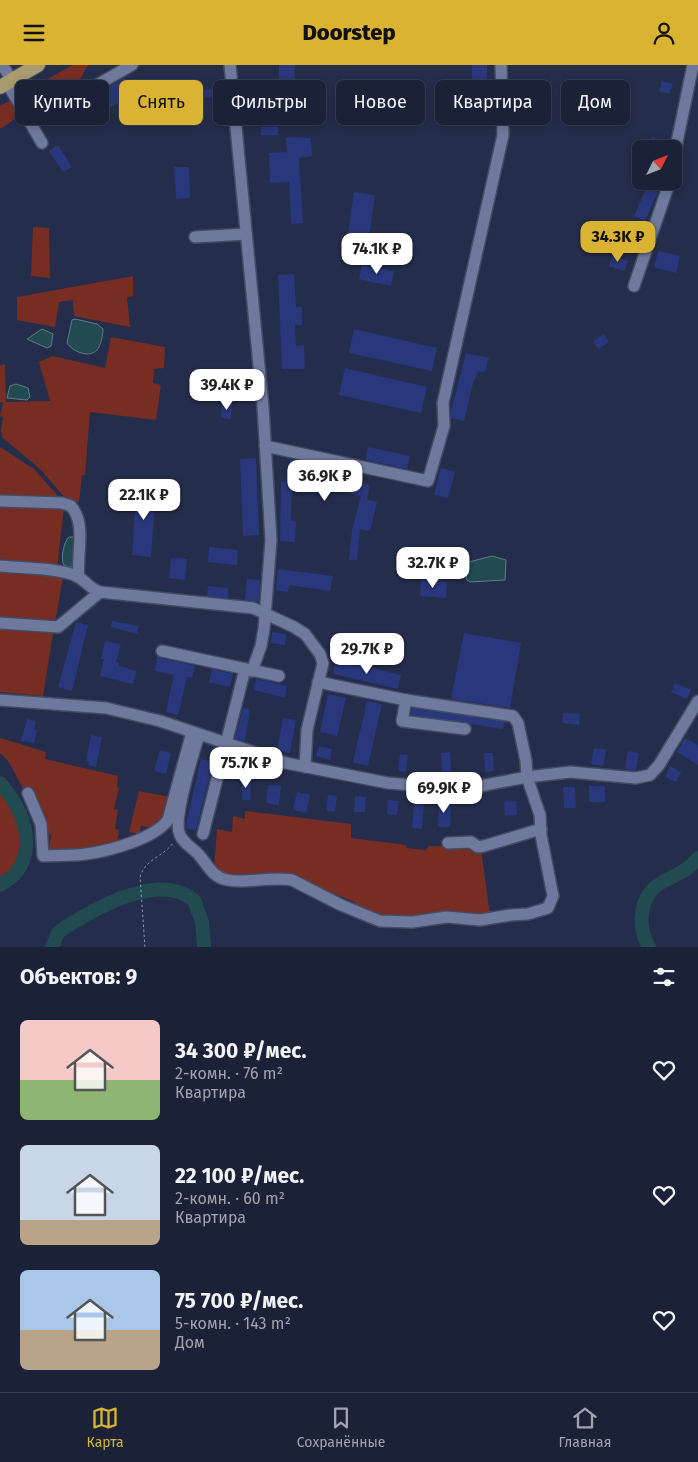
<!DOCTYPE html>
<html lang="ru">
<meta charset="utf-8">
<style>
body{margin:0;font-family:"Fira Sans",sans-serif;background:#282f43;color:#f1f3f6;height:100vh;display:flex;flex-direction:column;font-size:19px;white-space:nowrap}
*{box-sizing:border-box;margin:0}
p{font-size:16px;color:#a0a4ae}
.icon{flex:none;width:28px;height:28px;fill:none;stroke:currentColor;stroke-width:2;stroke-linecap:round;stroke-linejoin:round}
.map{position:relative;height:882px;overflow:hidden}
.drawer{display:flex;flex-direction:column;background:#1b2238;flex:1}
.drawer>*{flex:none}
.top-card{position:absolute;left:15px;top:15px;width:669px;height:45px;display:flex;gap:10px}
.needle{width:32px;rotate:48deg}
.controls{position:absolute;left:632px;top:75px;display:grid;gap:10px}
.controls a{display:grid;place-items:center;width:50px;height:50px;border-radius:8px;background:#1b2238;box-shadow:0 2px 8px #0003,0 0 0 1px #393f53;font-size:25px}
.price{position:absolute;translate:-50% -42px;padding:0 11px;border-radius:10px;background:#fff;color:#222;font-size:16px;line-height:32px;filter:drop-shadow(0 1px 2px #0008)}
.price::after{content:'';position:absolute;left:50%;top:30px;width:15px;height:11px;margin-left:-8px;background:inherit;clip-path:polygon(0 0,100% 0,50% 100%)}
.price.on{background:#dab333;color:#111}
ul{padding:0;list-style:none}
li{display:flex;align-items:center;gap:15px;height:125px;padding:0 20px}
li span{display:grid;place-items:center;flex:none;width:140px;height:100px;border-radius:8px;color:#555}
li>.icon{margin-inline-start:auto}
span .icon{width:60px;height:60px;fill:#fffc;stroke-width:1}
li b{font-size:21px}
h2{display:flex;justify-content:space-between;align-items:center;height:60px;padding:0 20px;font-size:21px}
.tag{padding:0 18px;border-radius:8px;background:#1b2238;box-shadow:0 2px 8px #0003,0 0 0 1px #393f53;font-size:18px;line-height:45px}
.tag.on{background:#dab333;color:#111}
header{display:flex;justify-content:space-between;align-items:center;height:65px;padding:0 20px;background:#dab333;color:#111;font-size:22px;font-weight:800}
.tabs{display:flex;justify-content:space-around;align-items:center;height:70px;border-top:1px solid #393f53;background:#1b2238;font-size:14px;color:#a0a4ae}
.tabs a{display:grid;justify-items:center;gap:2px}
.tabs .on{color:#dab333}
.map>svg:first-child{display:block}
</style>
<header><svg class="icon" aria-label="menu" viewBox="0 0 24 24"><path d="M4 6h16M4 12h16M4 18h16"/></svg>Doorstep<svg class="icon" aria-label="person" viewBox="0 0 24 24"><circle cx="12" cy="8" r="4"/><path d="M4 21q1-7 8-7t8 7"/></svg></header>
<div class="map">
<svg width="698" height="882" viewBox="0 0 698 882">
<rect width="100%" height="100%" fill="#242d4b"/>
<g fill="#782d22">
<path d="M73 0H89C84 4 84 8 81 13 69 26 48 35 33 42L27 41 20 33V29Z"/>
<polygon points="9,36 20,44 22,49 0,64 0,41"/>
<polygon points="33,162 49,163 50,213 31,211"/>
<polygon points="133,211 133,231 127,232 130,262 74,251 73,235 59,237 55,262 17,255 17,232"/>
<polygon points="111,272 165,282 164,303 154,304 153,318 161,320 156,355 90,347 85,410 82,410 79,437 68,436 40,404 2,372 1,366 3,352 0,351 3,338 0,337 0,301 5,299 6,337 50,336 39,297 53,291 105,303"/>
<polygon points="0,382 34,404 57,430 56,436 0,433"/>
<polygon points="0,439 64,442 57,504 0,498"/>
<polygon points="0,504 63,512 55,557 0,554"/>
<polygon points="0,561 53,568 43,631 0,627"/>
<polygon points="0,673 46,687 45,694 118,711 117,722 119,723 114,744 118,745 115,764 119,765 117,778 75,786 61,785 60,787 49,784 51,770 46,768 9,697 0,688"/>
<path d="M0 725C13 746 33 782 16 805 13 809 5 813 0 816Z"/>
<polygon points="139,726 170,732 163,757 156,756 155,763 141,761 139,769 129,767"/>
<polygon points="245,746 351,759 351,773 406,780 407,783 426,785 429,781 472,782 481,784 490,850 381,853 356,843 355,837 300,815 230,813 214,805 217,764 232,767 233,751 245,754"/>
</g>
<g fill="#224a51" stroke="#5f7d85">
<path d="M75 254 97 259 103 264C103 270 101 280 97 285 89 294 72 286 67 278L72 255Z"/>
<polygon points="42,264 53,269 51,281 47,283 27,274"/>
<polygon points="16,319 28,323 30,332 27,335 7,333 10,321"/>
<path d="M69 472H75L74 500 69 502 64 500C60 494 64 476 69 472Z"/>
<polygon points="492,491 506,495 505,515 470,517 466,514 469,497"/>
</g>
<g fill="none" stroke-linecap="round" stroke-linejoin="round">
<g stroke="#224a51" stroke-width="14">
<path d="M0 718C21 741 38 779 16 808 12 813 5 816 0 820"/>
<path d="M52 882C55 878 55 872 58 868 64 862 73 858 81 853 109 836 163 810 194 835L202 857 204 882"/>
<path d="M649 882C639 865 638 840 653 824 664 812 686 810 698 793"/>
</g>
</g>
<g fill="#29387c">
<polygon points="279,0 295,0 294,27 279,27"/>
<rect x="472" y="0" width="15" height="34"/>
<polygon points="124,13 133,29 88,56 82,43 101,33 98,28"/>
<polygon points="662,16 673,19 669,29 659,26"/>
<polygon points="218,24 219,32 203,33 202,25"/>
<polygon points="297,27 313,27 313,39 307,39 308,57 278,58 277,44 297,43"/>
<polygon points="160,36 161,50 141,52 140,37"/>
<rect x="261" y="62" width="17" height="8"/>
<polygon points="286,72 311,73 312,91 299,93 303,158 291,159 289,117 270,118 269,88 287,87"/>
<polygon points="652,72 668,78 666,84 648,84"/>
<polygon points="58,80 72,102 63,107 49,86"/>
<polygon points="174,102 189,102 190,133 176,134"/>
<polygon points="647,122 658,127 645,156 634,151"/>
<polygon points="354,127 375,130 367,186 346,183"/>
<polygon points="658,186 680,191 676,208 654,202"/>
<polygon points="612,191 628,196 624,206 609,201"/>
<polygon points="362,200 394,206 391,221 359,214"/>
<polygon points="294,209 296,242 302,242 302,260 295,260 296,281 304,280 305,304 282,304 278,210"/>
<polygon points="354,264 437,283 432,306 349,288"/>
<polygon points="604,269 609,277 598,284 593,276"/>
<polygon points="466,288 489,293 485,307 478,306 475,315 474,314 464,356 451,353 451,346"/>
<polygon points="345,303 427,322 421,348 339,330"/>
<polygon points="222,337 232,338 231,354 221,353"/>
<polygon points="368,382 410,391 407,404 366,395"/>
<polygon points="256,393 259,470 243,471 240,394"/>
<polygon points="290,394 297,396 296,400 317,405 316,408 370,420 367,434 377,437 370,466 360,464 357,495 349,495 352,465 361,431 292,415 291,455 296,456 295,477 280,476 281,417 285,417"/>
<polygon points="441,403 455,407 448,433 434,430"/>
<polygon points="137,420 156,422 151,492 132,490"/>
<polygon points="209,482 238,485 237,500 208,497"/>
<polygon points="435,482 444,496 428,506 419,493"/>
<polygon points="171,493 187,494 185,515 169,513"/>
<polygon points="278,504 333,511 330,526 289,520 288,527 276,525"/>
<polygon points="247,514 260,515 259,537 245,535"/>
<polygon points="421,515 447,517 446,533 420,531"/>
<polygon points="208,521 228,523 228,533 207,531"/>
<polygon points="112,556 139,561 137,569 111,562"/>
<polygon points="76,557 88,560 72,626 58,622"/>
<polygon points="272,567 286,569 285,580 271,578"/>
<polygon points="464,568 521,578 510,643 451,634"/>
<polygon points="105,576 121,579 116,597 119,598 119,601 137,606 133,619 100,611 104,594 101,594"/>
<polygon points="157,592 195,601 192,613 187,612 178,650 166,647 174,610 155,606"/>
<polygon points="336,595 401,610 398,624 333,609"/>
<polygon points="212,604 233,609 230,622 209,617"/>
<polygon points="256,614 287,621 285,633 254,625"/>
<polygon points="675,618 691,625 687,634 671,627"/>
<polygon points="328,629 346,633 337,671 320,667"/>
<polygon points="367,636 382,639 368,701 353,697"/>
<polygon points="243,643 250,644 245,676 235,673"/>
<polygon points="412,643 504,657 503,664 411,650"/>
<polygon points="563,648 580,649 579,660 562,658"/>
<polygon points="283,653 296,655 290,688 277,686"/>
<polygon points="27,654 36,656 34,664 37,665 34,678 21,676"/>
<polygon points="91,670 102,672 96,702 88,700 89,697 86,696"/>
<polygon points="685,673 698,680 698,700 677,687"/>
<polygon points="319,681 332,684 330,695 316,691"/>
<polygon points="594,683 606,685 603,701 591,699"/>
<polygon points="160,685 171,688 166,709 154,706"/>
<polygon points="628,686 639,688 636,705 625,704"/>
<polygon points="450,687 451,706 442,707 441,688"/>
<polygon points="484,688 493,688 494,706 485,707"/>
<polygon points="400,689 408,690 406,707 398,706"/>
<polygon points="201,694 213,697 196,765 186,763 186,759"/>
<polygon points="670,701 681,707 676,717 665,712"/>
<polygon points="242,714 251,714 250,735 242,735"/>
<polygon points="268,720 281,721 279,740 266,738"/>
<rect x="589" y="721" width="16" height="16"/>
<polygon points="563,722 575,722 576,743 564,743"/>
<polygon points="297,727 310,730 306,748 293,745"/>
<polygon points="328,730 337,731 335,747 326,746"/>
<polygon points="355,731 366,732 365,747 354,747"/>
<polygon points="388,735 399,736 397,750 387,749"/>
<polygon points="414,736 424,737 422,764 412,763"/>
<polygon points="439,736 451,736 450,762 438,762"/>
<polygon points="516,736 517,750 505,751 504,737"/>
</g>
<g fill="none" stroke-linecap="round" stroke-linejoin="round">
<defs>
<g id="minor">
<polyline points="2,0 12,15"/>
<polyline points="230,0 263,342 271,475 264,564 261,581 252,606"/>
<polyline points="7,18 42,78"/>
<polyline points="95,21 132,0"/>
<polyline points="674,106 677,77 693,0"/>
<polyline points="195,172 246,169"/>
<polyline points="634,221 670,116"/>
<polyline points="265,381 428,416 444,361 443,338 503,70 501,0"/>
<path d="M0 436 62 438 71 441C87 460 76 490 79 512"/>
<path d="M0 501C19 503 63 503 78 512 86 516 90 524 100 527L253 543 294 562 305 569 320 589 323 598 307 665 305 702"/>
<polyline points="0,558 58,562 100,527"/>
<polyline points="162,586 279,611"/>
<polyline points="0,635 106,643 160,656 286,698 388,718 450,723 480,721 527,712 570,707 636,713 650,710 659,700 698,636"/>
<polyline points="406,635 402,656 465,664"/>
<path d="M199 670C193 689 174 751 179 767 181 777 193 783 199 790 208 800 212 812 227 815 248 819 269 811 292 815L341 840 380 856 412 857 447 852 480 855 511 850 528 849 548 843 553 831 541 770 540 750 527 712 526 696 518 658 513 651 406 635 318 617"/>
<path d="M28 728 41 759 43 791C57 790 72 791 86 789 109 786 154 774 168 755L192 667"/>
<polyline points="203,769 245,604"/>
<polyline points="448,778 471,777 478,782 484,781 541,764"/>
</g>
<polyline id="major" points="0,22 38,0"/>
</defs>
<use href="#minor" stroke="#444a62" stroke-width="14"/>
<use href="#major" stroke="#444a62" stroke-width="16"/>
<path stroke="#8e94a9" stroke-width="1" stroke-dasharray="2.5 2.5" stroke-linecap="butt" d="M145 882 140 812C145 794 163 792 173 778"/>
<use href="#minor" stroke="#6e799d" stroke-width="11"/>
<use href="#major" stroke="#a99a70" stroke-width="14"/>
</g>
</svg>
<div class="controls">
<a><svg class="needle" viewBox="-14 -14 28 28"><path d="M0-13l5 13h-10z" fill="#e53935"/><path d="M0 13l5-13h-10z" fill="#a0a4ae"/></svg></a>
</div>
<b class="price on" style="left:618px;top:198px">34.3K ₽</b>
<b class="price" style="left:377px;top:210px">74.1K ₽</b>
<b class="price" style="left:227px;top:346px">39.4K ₽</b>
<b class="price" style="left:325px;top:437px">36.9K ₽</b>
<b class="price" style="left:144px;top:456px">22.1K ₽</b>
<b class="price" style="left:433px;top:524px">32.7K ₽</b>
<b class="price" style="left:367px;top:610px">29.7K ₽</b>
<b class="price" style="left:246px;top:724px">75.7K ₽</b>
<b class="price" style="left:444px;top:749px">69.9K ₽</b>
<div class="top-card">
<a class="tag">Купить</a>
<a class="tag on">Снять</a>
<a class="tag">Фильтры</a>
<a class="tag">Новое</a>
<a class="tag">Квартира</a>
<a class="tag">Дом</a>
</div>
</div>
<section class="drawer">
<h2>Объектов: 9<svg class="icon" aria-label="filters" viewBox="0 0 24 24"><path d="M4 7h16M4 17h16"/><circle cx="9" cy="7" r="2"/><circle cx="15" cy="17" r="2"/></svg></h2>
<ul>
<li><span style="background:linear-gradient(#f6c9c9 60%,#8fb573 0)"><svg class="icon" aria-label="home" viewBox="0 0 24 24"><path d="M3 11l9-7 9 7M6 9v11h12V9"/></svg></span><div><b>34 300 ₽/мес.</b><p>2-комн. · 76 m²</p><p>Квартира</p></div><svg class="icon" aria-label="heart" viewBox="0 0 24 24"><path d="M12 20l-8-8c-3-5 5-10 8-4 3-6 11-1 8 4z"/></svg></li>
<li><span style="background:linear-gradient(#c9d6e8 75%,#b9a48a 0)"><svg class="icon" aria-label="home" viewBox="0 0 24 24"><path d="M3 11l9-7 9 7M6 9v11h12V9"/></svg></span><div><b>22 100 ₽/мес.</b><p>2-комн. · 60 m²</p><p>Квартира</p></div><svg class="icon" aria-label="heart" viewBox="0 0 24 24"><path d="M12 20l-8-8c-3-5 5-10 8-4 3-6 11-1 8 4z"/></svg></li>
<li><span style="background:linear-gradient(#a9c7e8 60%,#b9a48a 0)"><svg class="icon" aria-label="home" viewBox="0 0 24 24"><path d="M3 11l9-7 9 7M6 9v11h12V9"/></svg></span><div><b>75 700 ₽/мес.</b><p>5-комн. · 143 m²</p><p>Дом</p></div><svg class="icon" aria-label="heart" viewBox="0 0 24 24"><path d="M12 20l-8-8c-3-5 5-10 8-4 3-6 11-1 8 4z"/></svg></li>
</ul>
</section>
<nav class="tabs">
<a class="on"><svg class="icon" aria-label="map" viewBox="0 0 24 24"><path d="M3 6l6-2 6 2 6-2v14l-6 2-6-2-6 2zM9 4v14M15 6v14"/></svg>Карта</a>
<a><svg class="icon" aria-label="saved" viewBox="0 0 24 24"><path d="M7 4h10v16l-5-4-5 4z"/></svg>Сохранённые</a>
<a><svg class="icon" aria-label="home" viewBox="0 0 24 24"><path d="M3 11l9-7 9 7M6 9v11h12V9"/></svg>Главная</a>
</nav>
